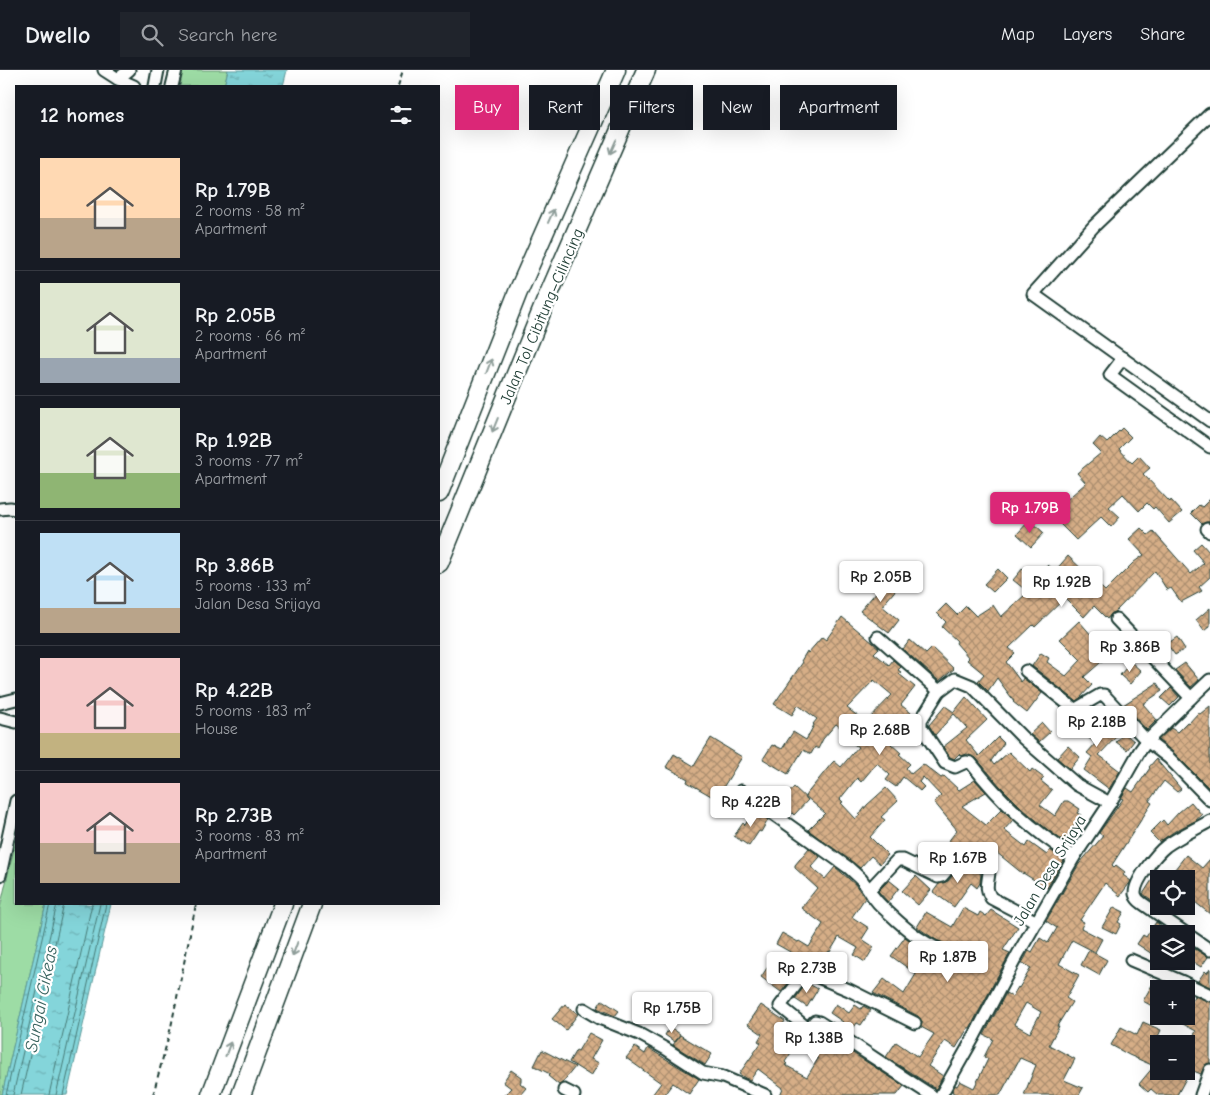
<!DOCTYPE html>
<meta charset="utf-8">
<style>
body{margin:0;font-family:"Comic Neue",sans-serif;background:#20242c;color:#f1f3f6;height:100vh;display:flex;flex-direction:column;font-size:19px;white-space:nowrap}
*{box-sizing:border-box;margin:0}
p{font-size:16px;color:#9ea1a6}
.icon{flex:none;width:28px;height:28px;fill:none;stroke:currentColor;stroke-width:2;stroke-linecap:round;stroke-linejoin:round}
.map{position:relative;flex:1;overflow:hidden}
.panel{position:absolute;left:15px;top:15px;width:425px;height:820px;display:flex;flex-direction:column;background:#171b24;border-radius:0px;box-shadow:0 5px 20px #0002}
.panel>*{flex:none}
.guide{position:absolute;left:455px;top:15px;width:475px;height:45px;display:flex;gap:10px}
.controls{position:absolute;left:1150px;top:800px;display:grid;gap:10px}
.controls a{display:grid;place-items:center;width:45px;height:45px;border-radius:0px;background:#171b24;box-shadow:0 5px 20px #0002;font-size:25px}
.price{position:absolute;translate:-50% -42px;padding:0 11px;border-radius:5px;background:#fff;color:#222;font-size:16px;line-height:32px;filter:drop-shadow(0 1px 2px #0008)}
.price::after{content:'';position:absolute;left:50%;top:30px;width:15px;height:11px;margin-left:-8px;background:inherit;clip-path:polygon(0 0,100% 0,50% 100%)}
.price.active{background:#db2777;color:#fff}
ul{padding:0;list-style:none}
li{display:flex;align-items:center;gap:15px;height:125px;padding:0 25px}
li+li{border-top:1px solid #363941}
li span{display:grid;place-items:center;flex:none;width:140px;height:100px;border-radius:0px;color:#555}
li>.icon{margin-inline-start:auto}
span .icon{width:60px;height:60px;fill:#fffc;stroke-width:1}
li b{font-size:21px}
h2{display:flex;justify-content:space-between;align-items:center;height:60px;padding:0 25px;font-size:21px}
.tag{padding:0 18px;border-radius:0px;background:#171b24;box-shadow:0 5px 20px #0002;font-size:18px;line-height:45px}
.tag.active{background:#db2777;color:#fff}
header{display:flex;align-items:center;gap:30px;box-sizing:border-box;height:70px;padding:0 25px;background:#171b24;border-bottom:1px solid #363941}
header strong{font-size:24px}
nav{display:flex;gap:28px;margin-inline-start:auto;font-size:18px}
.search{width:350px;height:45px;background:#20242c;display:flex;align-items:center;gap:12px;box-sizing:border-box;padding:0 18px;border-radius:0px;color:#9ea1a6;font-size:19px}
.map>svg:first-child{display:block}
</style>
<header>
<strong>Dwello</strong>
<div class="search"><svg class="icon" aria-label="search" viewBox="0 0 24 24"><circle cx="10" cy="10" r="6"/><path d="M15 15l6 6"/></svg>Search here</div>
<nav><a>Map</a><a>Layers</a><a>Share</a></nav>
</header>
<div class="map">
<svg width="1210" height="1025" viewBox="0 0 1210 1025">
<defs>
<pattern id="water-ripples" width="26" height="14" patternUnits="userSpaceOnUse" patternTransform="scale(1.25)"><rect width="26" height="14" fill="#84d5da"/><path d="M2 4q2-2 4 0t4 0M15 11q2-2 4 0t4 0" fill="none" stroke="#6baeb2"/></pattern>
<pattern id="building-cross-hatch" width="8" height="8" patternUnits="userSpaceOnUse" patternTransform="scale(1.25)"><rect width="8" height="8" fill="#d6ae87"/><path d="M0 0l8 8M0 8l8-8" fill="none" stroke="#ad8f6f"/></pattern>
</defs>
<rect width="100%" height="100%" fill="#fff"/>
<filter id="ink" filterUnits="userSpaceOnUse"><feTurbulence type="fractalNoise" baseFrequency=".02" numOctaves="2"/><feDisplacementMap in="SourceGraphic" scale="10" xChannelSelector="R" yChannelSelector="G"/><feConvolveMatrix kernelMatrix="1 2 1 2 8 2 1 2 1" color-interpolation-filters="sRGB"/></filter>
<g filter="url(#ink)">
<g fill="#9ddca5" stroke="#5e8c6c">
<polygon points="183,0 228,0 224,16 180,16"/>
<polygon points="16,770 16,834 46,834 2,1025 0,1025 0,838"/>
</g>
<g fill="url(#water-ripples)" stroke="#5c9898">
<polygon points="228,0 287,0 283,16 224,16"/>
<polygon points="46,834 111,834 67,1025 2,1025"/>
</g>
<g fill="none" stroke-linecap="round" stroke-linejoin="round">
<g stroke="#477a76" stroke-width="1">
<polyline points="6,1025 50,834"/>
<polyline points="13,1025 57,834"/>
<polyline points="21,1025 64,834"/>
<polyline points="49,1025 92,834"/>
<polyline points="56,1025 100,834"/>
<polyline points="63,1025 106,834"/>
</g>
</g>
<g fill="url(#building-cross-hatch)" stroke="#1f3d34" fill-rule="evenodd">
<polygon points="1122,358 1131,367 1119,379 1132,393 1139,386 1150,398 1143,404 1170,432 1171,430 1182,442 1169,453 1155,437 1153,439 1147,433 1139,441 1123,424 1109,437 1120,447 1111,457 1101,447 1076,470 1045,439 1058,427 1060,429 1061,427 1065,431 1086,413 1077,403 1101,383 1093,375 1100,367 1107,373"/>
<polygon points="1210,429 1210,452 1206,452 1202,454 1191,443 1199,435 1202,437"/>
<polygon points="1030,450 1044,463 1031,477 1017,464"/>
<polygon points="1141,458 1148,465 1153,461 1191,504 1204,493 1193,480 1201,473 1210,483 1210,507 1199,517 1202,521 1181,532 1171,518 1167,520 1155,501 1115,542 1111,544 1107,549 1094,536 1084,547 1065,528 1035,557 1033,555 1009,578 1015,583 1006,592 1021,612 1023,608 1042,623 1027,643 1013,632 1014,631 997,608 988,621 978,611 984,604 967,590 969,588 956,573 957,571 942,557 946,552 937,543 946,534 957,545 966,536 976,546 993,535 1001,547 1028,522 1013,510 1023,498 1035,508 1048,495 1055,501 1068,486 1105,521 1134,492 1144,485 1129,469"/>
<polygon points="998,499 1007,508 993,522 984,514"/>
<polygon points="882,502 899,516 882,536 899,550 889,563 860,541 878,520 871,515"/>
<polygon points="1210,538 1210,556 1204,561 1196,550"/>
<path d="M842 547 879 578 874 583 889 595 893 590 901 597 898 600 901 602 899 604 915 617 901 635 915 646 914 651 891 674 901 683 899 684 910 694 906 698 911 704 923 694 941 708 944 706 959 720 975 710 986 722 962 736 986 755 1002 739 1013 750 1004 760 1026 777 1029 772 1047 785 1050 780 1064 789 1047 818 1023 803V804L991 778 985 786 971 778 959 777 955 779 938 799 935 797 942 788 937 784 943 776 944 777 957 760 934 732 941 726 923 707 919 712 924 717 920 721 903 707 896 717 886 710 890 705 877 693 861 712 857 708 840 729 843 732 841 733 856 749 867 735 886 718 898 731 881 747 885 750 870 767 888 785 880 794 871 786 860 798 808 760 825 743 805 726 832 693 834 691 841 697 858 677 851 672 854 668 836 654 823 669 818 679 815 677 811 684 803 680 788 704 763 689 772 675 774 676V675L782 679 793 662 806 670 814 655 813 654 817 649 798 635 792 645 774 634 803 592 801 591 807 581 808 583 822 567 826 570ZM874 610 892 625 866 652 847 638Z"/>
<polygon points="1079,551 1093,567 1097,563 1108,574 1102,580 1108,586 1084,607 1092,615 1080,628 1076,631 1032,596 1041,583 1049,588 1047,592 1066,606 1081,590 1060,569"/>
<polygon points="1177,567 1185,579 1175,585 1167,574"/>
<polygon points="910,570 926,584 932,578 954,599 939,611 903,579"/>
<polygon points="1131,592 1141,601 1130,614 1120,605"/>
<polygon points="1185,593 1199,610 1191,617 1175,600"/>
<polygon points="1157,613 1162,621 1143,634 1157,650 1147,660 1123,635"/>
<polygon points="1171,618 1179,627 1170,636 1161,628"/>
<polygon points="966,627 987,650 966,670 979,686 998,667 1004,673 991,691 994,695 1009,682 1030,702 1032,699 1044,708 1041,711 1052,720 1040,735 1055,746 1064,731 1068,731 1080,739 1077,743 1081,745 1068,765 1076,770 1072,777 1049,761 1023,739 1000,716 976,688 967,684 961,686 959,684 954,689 950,687 943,677 967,658 954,644 935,665 929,655 945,636 954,642"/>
<polygon points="1210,636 1210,719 1174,683 1158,670 1171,658 1177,662 1187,652 1189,653 1198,643 1200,644"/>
<polygon points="1087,641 1108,658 1109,657 1118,665 1099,685 1120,701 1109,719 1084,700 1092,687 1087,683 1095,674 1095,673 1070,653 1075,646 1079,646"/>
<polygon points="1042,653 1050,662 1039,672 1030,664"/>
<polygon points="1124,663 1134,671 1127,680 1116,672"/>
<polygon points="711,668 742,687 724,716 725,717 718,730 687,712 688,709 666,697 674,684 694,696"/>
<polygon points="1068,676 1080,687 1070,699 1057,688"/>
<path d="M1156 689 1181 719 1177 722 1164 711 1149 731 1152 733 1112 795 1114 797 1116 795 1125 802 1123 805 1131 811 1129 814 1120 826 1105 813 1080 850 1084 852 1081 858 1102 869 1095 882 1072 870 1059 894 1079 905 1066 928 1072 932 1057 956H1059L1049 975 1075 989 1064 1010 1083 1018 1079 1025H1024L1036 995 1020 988 1000 1025H958L952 1022 955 1015 957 1016 960 1011 974 1018 988 989 984 987 993 969 984 965 1006 923 1012 927 1018 917 1019 918 1031 898 1022 893 1025 888 1029 880 1032 882 1040 868 1048 873 1057 858 1046 851 1079 794 1103 766 1099 763 1123 729 1121 728 1127 718 1133 722 1150 698 1149 697ZM1026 933 1041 942 1030 963 1014 954Z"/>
<polygon points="794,717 808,730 794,745 789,740 786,744 778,738 782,734 780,733"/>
<polygon points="1191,732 1202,745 1195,751 1175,761 1159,772 1150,763 1163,750 1167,755 1179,742"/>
<polygon points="754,740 768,750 761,762 759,761 749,776 734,766 743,753 745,755"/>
<polygon points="809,778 820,787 811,797 825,809 835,797 855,814 865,828 852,847 869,858 862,869 874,877 865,892 854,885 858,878 839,867 830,882 829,881 818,899 790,886 792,883 776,874 782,863 798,872 799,871 809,877 823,854 801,838 817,818 795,798 795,795"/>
<polygon points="1186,785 1202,798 1210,789 1210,844 1186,825 1186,809 1167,809"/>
<polygon points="964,792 975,797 976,798 975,800 981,804 980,813 977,818 971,813 954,837 933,822 939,814 948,811"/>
<polygon points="1159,799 1159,835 1143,824"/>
<polygon points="916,806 931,820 918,835 902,821"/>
<polygon points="889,810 899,818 888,832 878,821"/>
<polygon points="1114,837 1124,842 1118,852 1121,854 1116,864 1102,857"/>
<polygon points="963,838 978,846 980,842 986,846 991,840 1018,857 1003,880 1010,883 970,958 968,958 956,978 945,971 928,996 943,1006 936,1019 886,987 896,972 918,987 934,964 921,957 922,952 918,946 873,923 884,909 904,924 916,904 891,886 905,867 922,879 938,887 948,890 952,890 955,888 957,882 955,878 936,870 917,857 926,842 952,857"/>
<polygon points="1156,852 1159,854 1159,883 1155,880 1152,884 1137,874 1143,865 1146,867"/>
<polygon points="1193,879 1195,880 1195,879 1208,887 1201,897 1187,888"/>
<polygon points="1089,880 1107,890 1099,905 1081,895"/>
<polygon points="771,892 782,900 783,899 795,905 781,922 761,907"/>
<polygon points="1210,898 1210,917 1198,911 1205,901 1207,903"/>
<polygon points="808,911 810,912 809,914 818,919 807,937 795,929"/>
<polygon points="1152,915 1159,918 1159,940 1143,931"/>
<polygon points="1195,926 1210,932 1210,993 1205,995 1201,1004 1186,998 1186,972 1190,973 1196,961 1168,946 1186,946 1186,943"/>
<polygon points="602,930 619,941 615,946 597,938"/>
<polygon points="565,934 578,944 566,960 552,949"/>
<polygon points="836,934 849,943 855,935 861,939 863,936 871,940 861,955 857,953 850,963 840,956 843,952 830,943"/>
<polygon points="761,935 785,951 782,956 791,960 784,972 794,978 785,992 787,994 785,995 807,1007 818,989 801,978 810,965 814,963 817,960 904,1016 897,1025 780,1025 783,1018 758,999 750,1010 745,1008 739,1004 761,973 758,971 762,964 748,954"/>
<polygon points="1143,952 1161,960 1155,973 1159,975 1159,1001 1190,1001 1177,1025 1158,1025 1151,1019 1148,1022 1139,1014 1154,996 1129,985 1111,975 1121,957 1137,965"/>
<polygon points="670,957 680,964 675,972 665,965"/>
<polygon points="589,963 602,970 591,989 599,993 591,1006 569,992 576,980 578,981"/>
<polygon points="680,965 712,984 705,995 673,975"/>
<polygon points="635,977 645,984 648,978 699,1009 689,1024 673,1013 664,1025 652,1025 661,1013 626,988"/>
<polygon points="542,980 575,997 562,1013 559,1015 548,1006 550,1004 534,996"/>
<polygon points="511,1000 521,1007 521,1011 520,1013 526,1018 520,1025 504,1025 511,1018 503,1012"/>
</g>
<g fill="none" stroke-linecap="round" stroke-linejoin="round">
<defs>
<g id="minor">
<polyline points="104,0 118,9 134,16"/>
<polyline points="118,9 129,0"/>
<polyline points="155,16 158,0"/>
<polyline points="172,16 176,0"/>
<polyline points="1210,44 1094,156 1033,224 1210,351"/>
<polyline points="1123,288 1110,305 1210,377"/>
<polyline points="0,439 10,438 16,439"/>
<polyline points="1207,459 1210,462"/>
<polyline points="1116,549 1191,628"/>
<polyline points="878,567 939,621"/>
<polyline points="1026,601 1073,638 1076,639 1100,625 1104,625 1147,671 1169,688 1210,730"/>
<polyline points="0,633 16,629"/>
<polyline points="0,648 16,652"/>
<polyline points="741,721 849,798 861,809 869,820"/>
<path d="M1210 751C1196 759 1180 766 1166 776 1157 783 1134 811 1135 824 1136 828 1139 831 1142 833L1210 880"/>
<path d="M1074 787C1032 760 1002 733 971 693L966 692 955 697 945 693 921 657V650L939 621 955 609 972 616 1023 668 1077 715 1110 733"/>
<polyline points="0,805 16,731"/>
<path d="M950 883C926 876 908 861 890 844 882 837 874 830 869 820L897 790H903L938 807 942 806 961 784C971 784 982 792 989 800 989 812 984 817 991 828L1037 852"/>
<polyline points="1131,890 1183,912 1210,925"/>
<polyline points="784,891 806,902 849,920 915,953"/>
<path d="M806 902 780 936 807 958H809L815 951 819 952C857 976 893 1001 931 1025"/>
<polyline points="584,939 599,948 639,964 666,979 703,1003 723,1007 765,1025"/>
<polyline points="564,1020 574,1025"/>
<polyline points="941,1025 975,965 1018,884 1074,787 1110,733 1139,682 1147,671 1191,628 1210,610"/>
<polyline points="1201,1025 1210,1000"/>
</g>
<g id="highway">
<polyline points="439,423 518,222 616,0"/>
<polyline points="439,493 545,233 646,0"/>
<polyline points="211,1025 283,834"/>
<polyline points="241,1025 312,834"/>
</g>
</defs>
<use href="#minor" stroke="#1f3d34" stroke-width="15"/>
<use href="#highway" stroke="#1f3d34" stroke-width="21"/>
<g stroke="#1f3d34" stroke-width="2" stroke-dasharray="5 4" stroke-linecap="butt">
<polyline points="398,16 403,0"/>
<polyline points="153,1025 171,957 196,834"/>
</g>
<use href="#minor" stroke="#fff" stroke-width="11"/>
<use href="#highway" stroke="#fff" stroke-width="18"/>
</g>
<defs><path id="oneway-shaft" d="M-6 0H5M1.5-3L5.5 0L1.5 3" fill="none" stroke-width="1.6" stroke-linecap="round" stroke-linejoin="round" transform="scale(1.25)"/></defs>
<g stroke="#8f9e9a">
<use href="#oneway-shaft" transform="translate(613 77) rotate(114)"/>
<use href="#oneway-shaft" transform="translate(551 146) rotate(-66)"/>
<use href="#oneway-shaft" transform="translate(489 296) rotate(-69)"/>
<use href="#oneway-shaft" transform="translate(495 355) rotate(112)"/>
<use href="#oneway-shaft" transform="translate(295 879) rotate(110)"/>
<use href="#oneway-shaft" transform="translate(228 979) rotate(-70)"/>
</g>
</g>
<g text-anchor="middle" stroke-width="4.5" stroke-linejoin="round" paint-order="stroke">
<g font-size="16" fill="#1f3d34" stroke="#fff">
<text transform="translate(541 246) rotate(-67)" y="6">Jalan Tol Cibitung–Cilincing</text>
<text transform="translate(1049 800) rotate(-59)" y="6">Jalan Desa Srijaya</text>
</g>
<g font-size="18" font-style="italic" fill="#38635e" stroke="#fff">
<text transform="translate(41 929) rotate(-79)" y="6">Sungai Cikeas</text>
</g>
</g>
</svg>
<div class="controls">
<a><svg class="icon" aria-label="locate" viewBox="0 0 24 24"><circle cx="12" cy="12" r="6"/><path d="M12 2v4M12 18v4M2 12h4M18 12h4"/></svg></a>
<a><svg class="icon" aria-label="layers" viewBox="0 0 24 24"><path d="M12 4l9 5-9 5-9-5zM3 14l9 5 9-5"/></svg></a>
<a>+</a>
<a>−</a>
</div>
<b class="price active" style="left:1030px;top:464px">Rp 1.79B</b>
<b class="price" style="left:881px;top:533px">Rp 2.05B</b>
<b class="price" style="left:1062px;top:538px">Rp 1.92B</b>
<b class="price" style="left:1130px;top:603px">Rp 3.86B</b>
<b class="price" style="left:1097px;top:678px">Rp 2.18B</b>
<b class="price" style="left:880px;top:686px">Rp 2.68B</b>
<b class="price" style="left:751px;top:758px">Rp 4.22B</b>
<b class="price" style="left:958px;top:814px">Rp 1.67B</b>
<b class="price" style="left:948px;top:913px">Rp 1.87B</b>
<b class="price" style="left:807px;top:924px">Rp 2.73B</b>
<b class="price" style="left:672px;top:964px">Rp 1.75B</b>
<b class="price" style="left:814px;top:994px">Rp 1.38B</b>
<div class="guide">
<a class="tag active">Buy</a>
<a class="tag">Rent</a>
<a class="tag">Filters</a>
<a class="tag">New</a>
<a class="tag">Apartment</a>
</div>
<section class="panel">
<h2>12 homes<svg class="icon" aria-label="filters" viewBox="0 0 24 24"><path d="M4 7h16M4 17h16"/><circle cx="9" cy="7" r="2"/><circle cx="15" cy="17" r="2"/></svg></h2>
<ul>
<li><span style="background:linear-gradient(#ffd9b3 60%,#b9a48a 0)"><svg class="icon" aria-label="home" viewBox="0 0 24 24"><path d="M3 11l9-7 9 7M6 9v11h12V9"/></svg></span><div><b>Rp 1.79B</b><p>2 rooms · 58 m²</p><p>Apartment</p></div></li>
<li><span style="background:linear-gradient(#dfe7d0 75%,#9aa5b1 0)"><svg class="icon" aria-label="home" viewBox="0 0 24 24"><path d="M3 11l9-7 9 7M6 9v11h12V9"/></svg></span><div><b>Rp 2.05B</b><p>2 rooms · 66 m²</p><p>Apartment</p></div></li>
<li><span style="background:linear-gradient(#dfe7d0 65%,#8fb573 0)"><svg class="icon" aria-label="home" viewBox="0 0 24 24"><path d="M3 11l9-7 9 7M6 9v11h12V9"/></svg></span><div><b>Rp 1.92B</b><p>3 rooms · 77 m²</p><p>Apartment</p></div></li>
<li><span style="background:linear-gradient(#bfe0f5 75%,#b9a48a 0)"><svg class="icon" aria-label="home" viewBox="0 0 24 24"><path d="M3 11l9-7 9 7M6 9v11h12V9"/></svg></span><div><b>Rp 3.86B</b><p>5 rooms · 133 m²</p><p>Jalan Desa Srijaya</p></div></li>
<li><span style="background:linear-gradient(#f6c9c9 75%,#c2b280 0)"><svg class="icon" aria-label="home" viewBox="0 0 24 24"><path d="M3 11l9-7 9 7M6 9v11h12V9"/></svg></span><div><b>Rp 4.22B</b><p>5 rooms · 183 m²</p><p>House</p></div></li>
<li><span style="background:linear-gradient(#f6c9c9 60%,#b9a48a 0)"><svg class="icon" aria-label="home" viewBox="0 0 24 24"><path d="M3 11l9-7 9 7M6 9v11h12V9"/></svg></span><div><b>Rp 2.73B</b><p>3 rooms · 83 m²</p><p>Apartment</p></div></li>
</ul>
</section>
</div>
